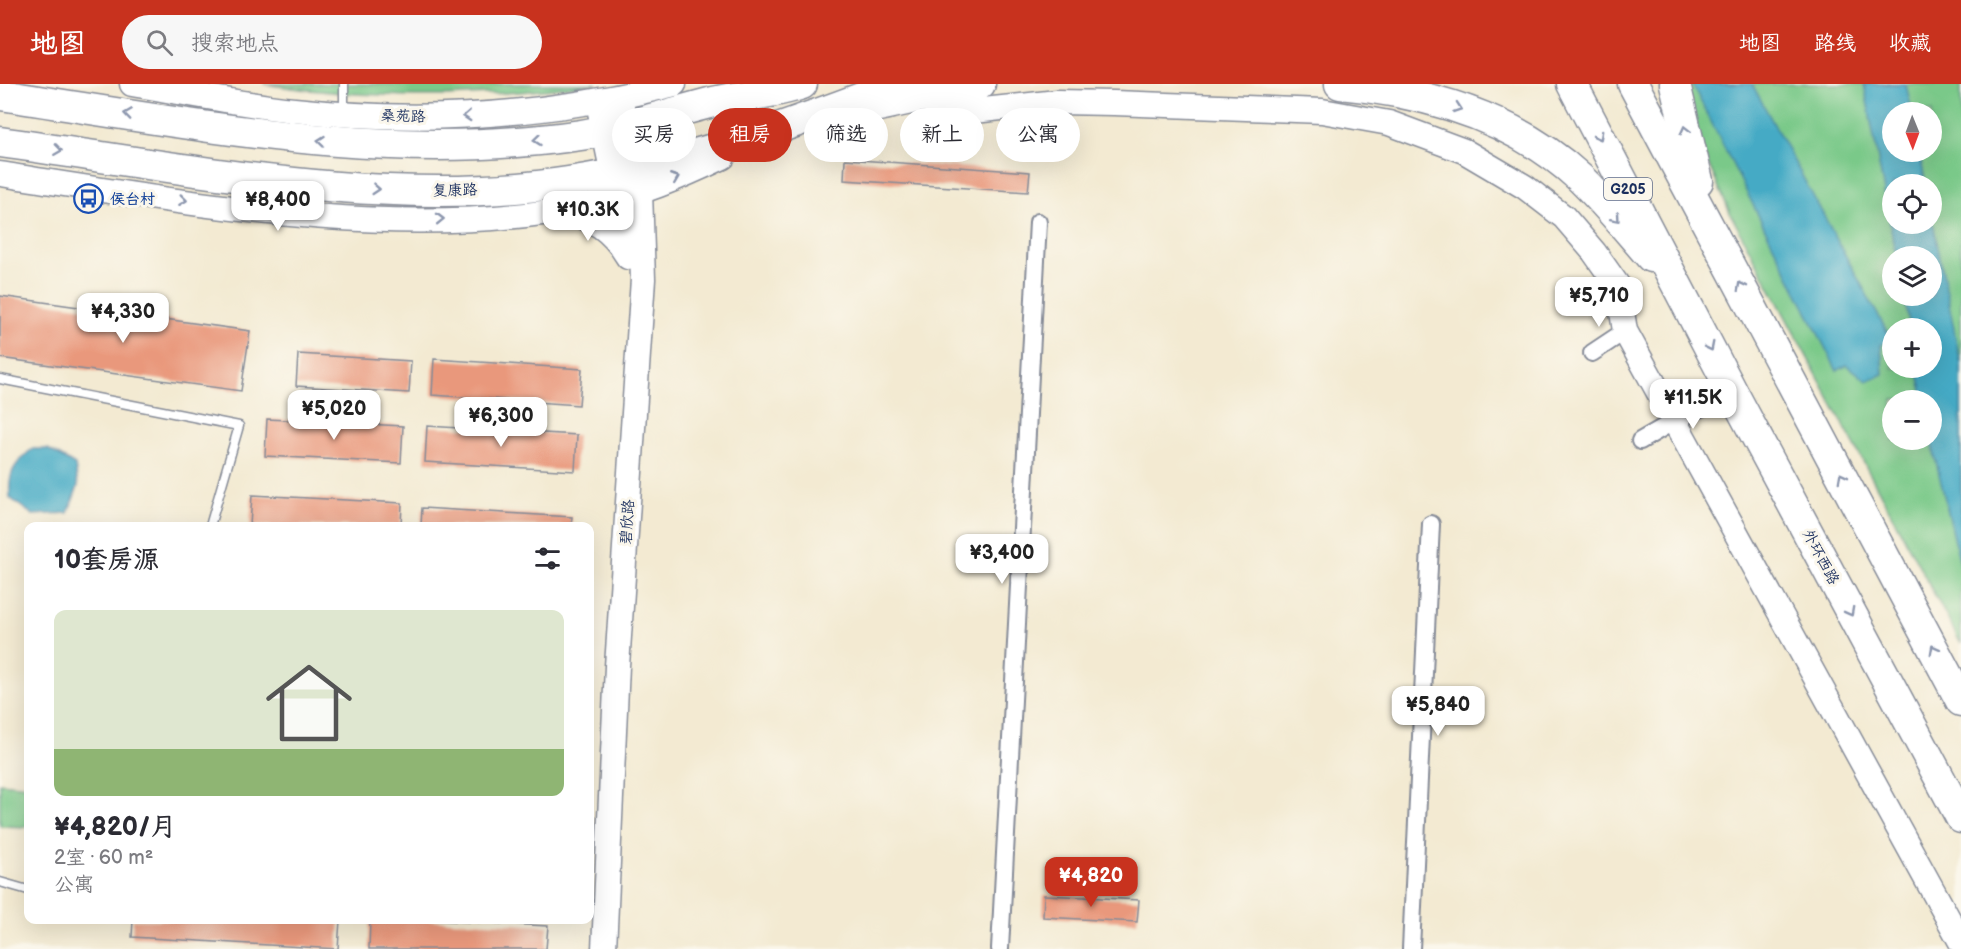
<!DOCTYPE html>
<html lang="zh">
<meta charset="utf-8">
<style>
body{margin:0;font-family:"Balsamiq Sans","LXGW WenKai TC",sans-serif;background:#f7f7f7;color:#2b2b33;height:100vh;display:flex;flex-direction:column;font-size:22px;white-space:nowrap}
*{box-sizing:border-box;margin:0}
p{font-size:20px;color:#7c7c81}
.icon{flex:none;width:33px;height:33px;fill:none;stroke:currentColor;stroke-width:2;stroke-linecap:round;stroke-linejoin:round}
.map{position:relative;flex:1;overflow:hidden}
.drawer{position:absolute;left:24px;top:438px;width:570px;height:402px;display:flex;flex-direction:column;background:#fff;border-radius:12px;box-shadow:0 6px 24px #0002}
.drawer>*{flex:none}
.banner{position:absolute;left:612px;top:24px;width:570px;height:54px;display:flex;gap:12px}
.needle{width:39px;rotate:179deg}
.tools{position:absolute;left:1882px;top:18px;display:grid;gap:12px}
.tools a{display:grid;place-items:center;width:60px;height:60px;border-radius:50%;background:#fff;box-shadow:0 6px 24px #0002;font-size:30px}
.price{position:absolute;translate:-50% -51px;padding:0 14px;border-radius:12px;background:#fff;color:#222;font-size:20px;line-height:39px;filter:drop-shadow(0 2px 3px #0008)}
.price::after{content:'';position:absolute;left:50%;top:36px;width:18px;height:14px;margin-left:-9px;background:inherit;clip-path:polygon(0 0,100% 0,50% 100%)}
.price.current{background:#c8321e;color:#fff}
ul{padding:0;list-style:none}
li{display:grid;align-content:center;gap:12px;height:318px;padding:0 30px}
li span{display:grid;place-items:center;height:186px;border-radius:12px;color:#555}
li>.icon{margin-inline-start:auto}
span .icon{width:108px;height:108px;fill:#fffc;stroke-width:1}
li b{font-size:26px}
h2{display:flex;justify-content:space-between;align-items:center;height:72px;padding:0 30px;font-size:26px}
.tag{padding:0 21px;border-radius:27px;background:#fff;box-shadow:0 6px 24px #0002;font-size:21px;line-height:54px}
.tag.current{background:#c8321e;color:#fff}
header{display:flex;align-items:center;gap:36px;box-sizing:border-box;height:84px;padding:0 30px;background:#c8321e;color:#fff}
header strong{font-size:28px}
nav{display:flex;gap:33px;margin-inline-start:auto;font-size:21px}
.search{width:420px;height:54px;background:#f7f7f7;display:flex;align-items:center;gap:15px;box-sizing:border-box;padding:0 21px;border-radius:33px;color:#7c7c81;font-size:22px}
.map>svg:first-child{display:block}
</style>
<header>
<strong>地图</strong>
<div class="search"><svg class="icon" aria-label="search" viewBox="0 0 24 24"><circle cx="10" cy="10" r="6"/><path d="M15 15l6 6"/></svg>搜索地点</div>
<nav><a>地图</a><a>路线</a><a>收藏</a></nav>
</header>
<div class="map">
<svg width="1961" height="865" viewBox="0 0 1961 865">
<rect width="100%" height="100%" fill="#fbf7ec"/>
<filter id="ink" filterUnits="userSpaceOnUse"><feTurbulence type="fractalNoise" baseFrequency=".0167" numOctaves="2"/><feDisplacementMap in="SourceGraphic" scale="12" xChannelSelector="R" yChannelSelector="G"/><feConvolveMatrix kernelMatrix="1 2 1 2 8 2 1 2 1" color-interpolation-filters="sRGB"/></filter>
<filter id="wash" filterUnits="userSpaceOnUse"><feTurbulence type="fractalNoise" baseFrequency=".008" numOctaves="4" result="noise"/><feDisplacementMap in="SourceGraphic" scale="24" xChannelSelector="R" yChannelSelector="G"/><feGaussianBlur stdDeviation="1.35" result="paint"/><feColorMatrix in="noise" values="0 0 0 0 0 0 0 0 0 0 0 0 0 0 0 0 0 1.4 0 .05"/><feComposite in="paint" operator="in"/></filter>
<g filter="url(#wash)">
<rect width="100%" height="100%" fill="#f3ead2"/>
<g fill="#7ac989" stroke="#4a7c74" stroke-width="1.5" fill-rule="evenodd">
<path d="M264 0H597C489 14 372 17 264 0Z"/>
<path d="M1687 0H1961V560L1732 133 1692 44ZM1893 28H1932V68H1893ZM1893 100H1932V140H1893ZM1893 172H1932V212H1893ZM1893 244H1932V284H1893ZM1893 316H1932V356H1893Z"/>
<polygon points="0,699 28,702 28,743 0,742"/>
</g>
<g fill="#45aac5" stroke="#306c92" stroke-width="1.5">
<polygon points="1692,0 1752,0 1891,255 1881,261 1883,290 1867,297 1847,281 1837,287"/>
<polygon points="1864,0 1906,0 1912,28 1893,28 1893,68 1919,68 1926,100 1893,100 1893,140 1932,140 1932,133 1961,281 1961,483 1931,356 1932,316 1924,316 1917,284 1932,284 1932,244 1910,244 1904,212 1932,212 1932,172 1896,172"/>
<path d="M32 365H48L75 381 78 402 68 429 33 431 10 414C8 389 13 381 32 365Z"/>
</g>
<g id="blocks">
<g fill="#e9987c">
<polygon points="845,75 1030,88 1028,108 844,96"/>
<polygon points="0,212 250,247 241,307 0,274"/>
<polygon points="298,270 411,277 409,309 296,302"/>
<polygon points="434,275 582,285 579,321 432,311"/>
<polygon points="267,335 403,342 401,379 265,372"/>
<polygon points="427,342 577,351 575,387 425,378"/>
<polygon points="252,411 402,419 401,442 250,442"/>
<polygon points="422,424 572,433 571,442 421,442"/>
<polygon points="1044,811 1139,816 1137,838 1043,833"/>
<polygon points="133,836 340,836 338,865 132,853"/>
<polygon points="370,836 431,836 548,842 546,865 369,865"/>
</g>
</g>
</g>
<g filter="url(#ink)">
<use href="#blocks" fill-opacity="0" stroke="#878c98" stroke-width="1.5"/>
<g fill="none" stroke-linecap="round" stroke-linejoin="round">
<defs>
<g id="lane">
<polyline points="344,0 344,29"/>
<polyline points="0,295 239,342 210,442"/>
<polyline points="0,798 28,806"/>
</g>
<g id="street">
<polyline points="1592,269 1625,247"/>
<polyline points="1640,357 1676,336 1733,309"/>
<polyline points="1000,865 1038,138"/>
<polyline points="1411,865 1431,440"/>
</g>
<g id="secondary">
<path d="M132 0C186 9 240 20 294 26 422 40 549 32 674 0"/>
<polyline points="918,13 965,28 1057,18 1114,19 1322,27 1389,39 1464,67 1525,103 1564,133 1594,168 1618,202 1625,247 1961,858"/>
<polyline points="598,18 629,168"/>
<path d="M0 90C187 119 404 159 591 121 637 112 681 93 723 73"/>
<path d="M564 127C593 134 612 146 628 173"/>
<polyline points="604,865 617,582 643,195 640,108 620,14"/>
</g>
<g id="highway">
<path d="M1340 0C1427 8 1514 33 1580 94 1605 118 1628 147 1651 173"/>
<polyline points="1572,0 1733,309 1961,734"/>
<polyline points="1633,0 1961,617"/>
<polyline points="1675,0 1698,97"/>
<path d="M0 11C194 40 385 80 581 51 626 44 670 29 713 18 743 11 773 10 802 0"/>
<polyline points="874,23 980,0"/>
<path d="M0 58C181 83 386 126 568 98 682 81 791 41 898 0"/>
</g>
</defs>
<use href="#lane" stroke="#878c98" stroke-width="11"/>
<use href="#street" stroke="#878c98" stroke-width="20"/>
<use href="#secondary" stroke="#878c98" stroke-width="27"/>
<use href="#highway" stroke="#878c98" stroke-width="33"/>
<use href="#lane" stroke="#fff" stroke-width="8"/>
<use href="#street" stroke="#fff" stroke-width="16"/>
<use href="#secondary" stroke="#fff" stroke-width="24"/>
<use href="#highway" stroke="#fff" stroke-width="30"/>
</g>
<defs><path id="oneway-chevron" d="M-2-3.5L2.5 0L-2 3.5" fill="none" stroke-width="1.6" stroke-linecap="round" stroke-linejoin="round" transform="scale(1.5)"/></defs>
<g stroke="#8d97ae">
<use href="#oneway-chevron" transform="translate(1458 24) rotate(19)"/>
<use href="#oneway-chevron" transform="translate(128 30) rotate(-172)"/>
<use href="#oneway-chevron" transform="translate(467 32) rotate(177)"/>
<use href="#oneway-chevron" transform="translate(1685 46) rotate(-104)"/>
<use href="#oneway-chevron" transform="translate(1599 52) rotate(62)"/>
<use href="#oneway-chevron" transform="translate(537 56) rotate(174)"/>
<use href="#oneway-chevron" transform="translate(321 57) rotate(-174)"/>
<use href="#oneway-chevron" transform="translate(58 66) rotate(8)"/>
<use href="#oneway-chevron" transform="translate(675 94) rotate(-22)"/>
<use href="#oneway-chevron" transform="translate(376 105) rotate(4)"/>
<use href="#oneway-chevron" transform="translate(183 116) rotate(7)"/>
<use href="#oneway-chevron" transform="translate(1616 134) rotate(49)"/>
<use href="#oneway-chevron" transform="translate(440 135) rotate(-1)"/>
<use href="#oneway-chevron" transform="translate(1741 202) rotate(-118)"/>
<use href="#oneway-chevron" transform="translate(1710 263) rotate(63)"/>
<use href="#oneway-chevron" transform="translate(1842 393) rotate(-118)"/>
<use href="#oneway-chevron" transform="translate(1850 528) rotate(62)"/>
<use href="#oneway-chevron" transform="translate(1934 565) rotate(-118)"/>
</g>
</g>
<defs>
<symbol id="bus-ring" viewBox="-11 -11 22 22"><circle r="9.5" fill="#fbf7ec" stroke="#1a4fb4" stroke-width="1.5"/><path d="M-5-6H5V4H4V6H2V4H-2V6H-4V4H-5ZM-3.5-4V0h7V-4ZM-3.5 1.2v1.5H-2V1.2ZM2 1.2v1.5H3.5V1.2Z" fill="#1a4fb4"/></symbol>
</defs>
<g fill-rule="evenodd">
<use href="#bus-ring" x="72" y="98" width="33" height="33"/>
</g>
<g text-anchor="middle" stroke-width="6" stroke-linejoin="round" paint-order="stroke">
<rect fill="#fbf7ec" stroke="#5e6b89" stroke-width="1.5" x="1604" y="94" width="48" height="22" rx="4.5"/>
<g font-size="14" font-weight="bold" fill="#1b2f5e">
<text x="1628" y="110">G205</text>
</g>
<g font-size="15" fill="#1b2f5e" stroke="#fbf7ec">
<text transform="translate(403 32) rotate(1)" y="5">桑苑路</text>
<text transform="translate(455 106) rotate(-1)" y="5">复康路</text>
<text transform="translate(627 438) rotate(-86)" y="5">碧欣路</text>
<text transform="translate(1821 473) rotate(62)" y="5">外环西路</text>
</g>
<g font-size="15" font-weight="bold" fill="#164399" stroke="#fbf7ec" text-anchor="start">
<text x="110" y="120">侯台村</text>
</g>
</g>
</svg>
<div class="tools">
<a><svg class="needle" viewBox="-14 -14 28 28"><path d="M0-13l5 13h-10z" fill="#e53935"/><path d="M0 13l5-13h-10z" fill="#7c7c81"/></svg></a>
<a><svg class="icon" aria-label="locate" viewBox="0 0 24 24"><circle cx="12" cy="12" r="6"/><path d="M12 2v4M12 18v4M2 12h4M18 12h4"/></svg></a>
<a><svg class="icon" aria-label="layers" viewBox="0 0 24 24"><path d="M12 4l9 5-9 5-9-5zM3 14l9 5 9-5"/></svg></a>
<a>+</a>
<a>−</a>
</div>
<b class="price" style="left:278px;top:148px">¥8,400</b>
<b class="price" style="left:588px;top:158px">¥10.3K</b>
<b class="price" style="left:1599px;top:244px">¥5,710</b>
<b class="price" style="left:123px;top:260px">¥4,330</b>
<b class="price" style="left:1693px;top:346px">¥11.5K</b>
<b class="price" style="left:334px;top:357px">¥5,020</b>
<b class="price" style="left:501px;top:364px">¥6,300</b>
<b class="price" style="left:1002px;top:501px">¥3,400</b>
<b class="price" style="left:1438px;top:653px">¥5,840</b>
<b class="price current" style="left:1091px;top:824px">¥4,820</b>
<div class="banner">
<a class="tag">买房</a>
<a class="tag current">租房</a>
<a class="tag">筛选</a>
<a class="tag">新上</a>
<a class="tag">公寓</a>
</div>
<section class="drawer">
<h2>10套房源<svg class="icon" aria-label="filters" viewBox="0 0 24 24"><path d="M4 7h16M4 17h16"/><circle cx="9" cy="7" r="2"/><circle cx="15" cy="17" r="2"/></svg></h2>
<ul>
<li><span style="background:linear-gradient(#dfe7d0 75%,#8fb573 0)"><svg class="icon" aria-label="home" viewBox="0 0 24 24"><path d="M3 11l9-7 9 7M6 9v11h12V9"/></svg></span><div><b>¥4,820/月</b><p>2室 · 60 m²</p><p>公寓</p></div></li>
</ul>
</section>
</div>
